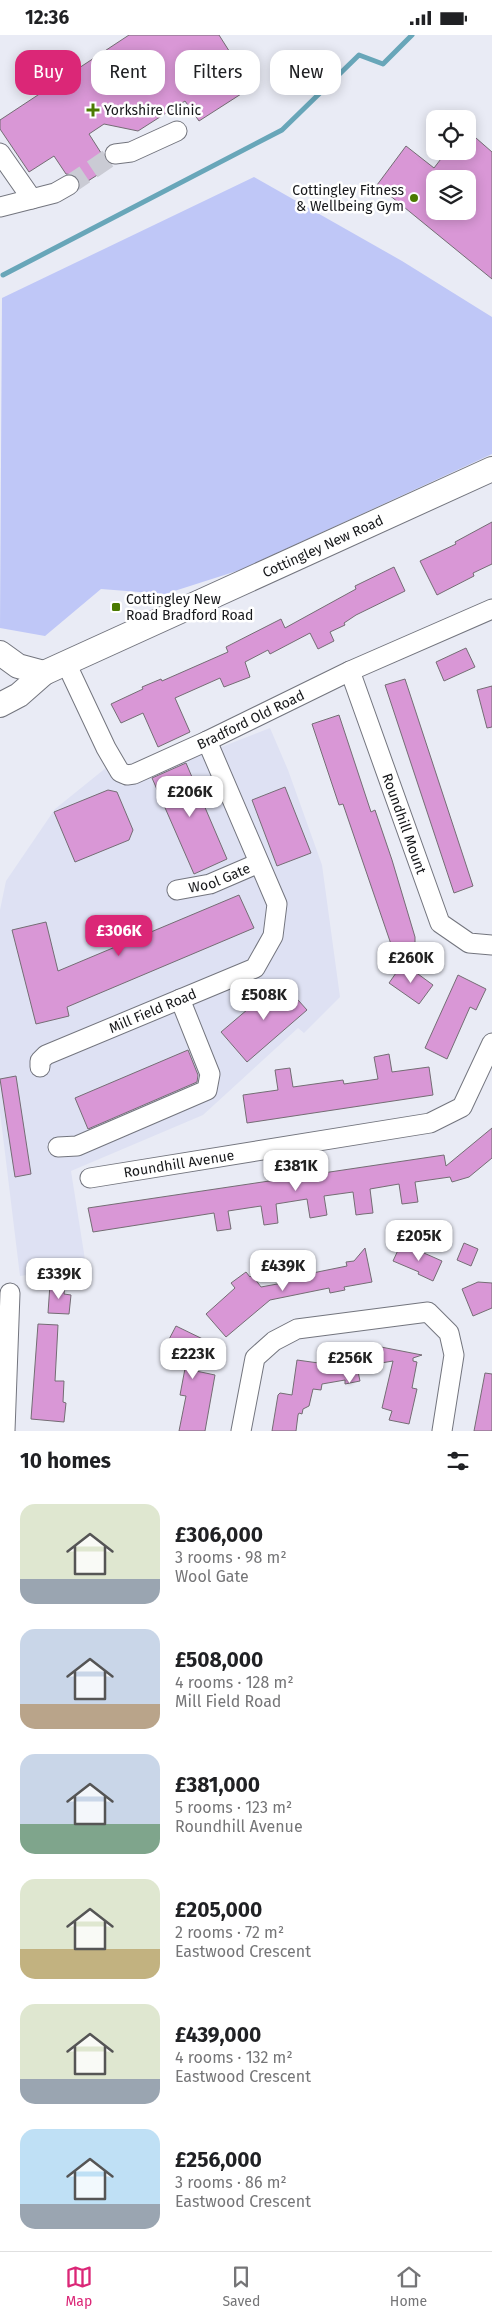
<!DOCTYPE html>
<meta charset="utf-8">
<style>
body{margin:0;font-family:"Fira Sans",sans-serif;background:#f2f2f2;color:#202124;height:100vh;display:flex;flex-direction:column;font-size:19px;white-space:nowrap}
*{box-sizing:border-box;margin:0}
p{font-size:16px;color:#757577}
.icon{flex:none;width:28px;height:28px;fill:none;stroke:currentColor;stroke-width:2;stroke-linecap:round;stroke-linejoin:round}
.map{position:relative;height:1396px;overflow:hidden}
.details{display:flex;flex-direction:column;background:#fff;flex:1}
.details>*{flex:none}
.top-card{position:absolute;left:15px;top:15px;width:462px;height:45px;display:flex;gap:10px}
.buttons{position:absolute;left:426px;top:75px;display:grid;gap:10px}
.buttons a{display:grid;place-items:center;width:50px;height:50px;border-radius:10px;background:#fff;box-shadow:0 2px 12px #0003;font-size:25px}
.price{position:absolute;translate:-50% -42px;padding:0 11px;border-radius:10px;background:#fff;color:#222;font-size:16px;line-height:32px;filter:drop-shadow(0 1px 2px #0008)}
.price::after{content:'';position:absolute;left:50%;top:30px;width:15px;height:11px;margin-left:-8px;background:inherit;clip-path:polygon(0 0,100% 0,50% 100%)}
.price.active{background:#db2777;color:#fff}
ul{padding:0;list-style:none}
li{display:flex;align-items:center;gap:15px;height:125px;padding:0 20px}
li span{display:grid;place-items:center;flex:none;width:140px;height:100px;border-radius:15px;color:#555}
li>.icon{margin-inline-start:auto}
span .icon{width:60px;height:60px;fill:#fffc;stroke-width:1}
li b{font-size:21px}
h2{display:flex;justify-content:space-between;align-items:center;height:60px;padding:0 20px;font-size:21px}
.tag{padding:0 18px;border-radius:15px;background:#fff;box-shadow:0 2px 12px #0003;font-size:18px;line-height:45px}
.tag.active{background:#db2777;color:#fff}
.status{display:flex;justify-content:space-between;align-items:center;height:35px;padding:0 25px;background:#fff;direction:ltr}
.status svg{height:14px;fill:currentColor}
.tab-bar{display:flex;justify-content:space-around;align-items:center;height:70px;border-top:1px solid #e0e0e0;background:#fff;font-size:14px;color:#757577}
.tab-bar a{display:grid;justify-items:center;gap:2px}
.tab-bar .active{color:#db2777}
.map>svg:first-child{display:block}
</style>
<div class="status"><b>12:36</b><svg viewBox="0 0 49 12"><path d="M0 12V9h3v3zM5 12V6h3v6zM10 12V3h3v9zM15 12V0h3v12zM26 1h20v11H26zM47 4h2v5h-2z"/></svg></div>
<div class="map">
<svg width="492" height="1396" viewBox="0 0 492 1396">
<rect width="100%" height="100%" fill="#e9ebf5"/>
<polygon fill="#dee1f3" points="270,693 288,735 322,830 340,962 304,998 298,993 203,1080 71,1136 86,1231 20,1241 0,1077 0,875 6,846 55,774 107,732 122,751"/>
<polygon fill="#bfc7f7" points="254,142 402,226 492,282 492,419 240,535 165,559 101,554 45,601 0,593 2,263"/>
<g fill="none" stroke-linecap="round" stroke-linejoin="round">
<polyline stroke="#68a6b9" stroke-width="5" points="3,240 282,95 359,20 383,29 412,0"/>
</g>
<g fill="#d997d6" stroke="#746d74" fill-rule="evenodd">
<polygon points="129,0 219,0 252,52 199,86 185,66 138,96 104,89 89,99 110,132 80,151 78,144 74,140 66,139 54,121 29,137 0,94 0,85"/>
<path d="M468 96 492 117V244L377 150 406 111 434 133 447 116H468ZM435 144H468V176H435Z"/>
<polygon points="492,487 492,529 473,538 474,541 437,560 420,526 456,509 455,507"/>
<polygon points="394,532 405,556 356,580 344,588 345,590 330,597 334,606 318,614 310,598 270,619 268,615 245,627 250,642 224,652 220,643 175,663 190,697 158,712 143,678 121,688 111,669 143,654 142,652 161,644 162,646 228,617 226,612 281,584 285,593 356,554 355,551"/>
<polygon points="466,613 475,632 444,646 436,627"/>
<polygon points="405,644 473,851 454,858 385,650"/>
<polygon points="492,651 492,692 487,693 477,655"/>
<polygon points="339,680 371,777 375,775 392,825 415,902 415,908 393,915 343,769 339,770 312,689"/>
<polygon points="186,728 227,824 194,839 152,743"/>
<polygon points="285,752 311,818 277,831 252,765"/>
<polygon points="108,755 117,757 133,795 129,805 75,827 54,777"/>
<polygon points="239,860 254,893 67,972 69,981 36,989 12,895 46,887 58,936"/>
<polygon points="403,928 433,950 419,969 389,948"/>
<polygon points="458,940 486,954 476,975 470,972 447,1024 425,1013"/>
<polygon points="281,946 307,975 247,1027 221,997"/>
<polygon points="188,1015 198,1040 197,1047 88,1094 75,1063"/>
<polygon points="389,1019 392,1037 429,1032 433,1060 247,1088 243,1060 278,1055 275,1035 290,1033 293,1052 343,1045 344,1049 378,1044 374,1022"/>
<polygon points="16,1041 31,1139 15,1142 0,1044"/>
<polygon points="492,1093 492,1123 469,1142 452,1147 450,1142 415,1147 418,1167 402,1169 399,1149 370,1154 373,1178 363,1179 356,1180 353,1157 324,1161 327,1180 310,1183 307,1164 276,1169 278,1188 264,1190 261,1171 228,1176 231,1194 217,1196 214,1178 93,1197 88,1173 444,1120 446,1131"/>
<polygon points="464,1208 478,1214 471,1231 457,1225"/>
<polygon points="408,1211 442,1226 433,1246 418,1239 419,1237 393,1226 399,1213 406,1216"/>
<polygon points="365,1213 372,1247 344,1252 345,1255 330,1258 329,1253 270,1265 226,1302 206,1279 235,1253 231,1248 246,1237 250,1242 252,1240 261,1252 288,1247 288,1243 347,1231 346,1227 354,1226"/>
<polygon points="478,1247 492,1248 492,1273 473,1281 462,1254"/>
<polygon points="50,1249 65,1250 64,1259 71,1260 69,1279 48,1278"/>
<polygon points="38,1289 58,1290 55,1346 64,1346 63,1367 66,1368 64,1387 31,1384"/>
<polygon points="176,1291 211,1308 196,1336 215,1340 205,1396 179,1396 186,1361 180,1360 187,1323 165,1312"/>
<polygon points="381,1312 422,1320 413,1323 413,1326 417,1327 412,1353 417,1354 409,1389 389,1385 392,1376 382,1373 393,1326 357,1332 360,1346 345,1349 345,1345 322,1349 321,1355 313,1354 309,1371 303,1374 302,1379 299,1378 298,1380 296,1396 272,1396 278,1360 280,1358 292,1360 297,1325 333,1330 332,1324 341,1323 341,1319"/>
<polygon points="485,1338 492,1339 492,1396 474,1396"/>
</g>
<g fill="none" stroke-linecap="round" stroke-linejoin="round">
<polyline stroke="#cacbd4" stroke-width="19" stroke-dasharray="19 9" stroke-linecap="butt" points="69,150 115,119"/>
<defs>
<g id="minor">
<polyline points="0,118 32,164"/>
<polyline points="115,119 131,117 177,96"/>
<polyline points="0,172 55,158 69,150"/>
<path id="s1" d="M66 628 106 713 120 737 127 740 134 739 207 706 350 636 492 574"/>
<path id="s2" d="M350 636 440 888 469 908 492 910"/>
<path id="s3" d="M177 855 210 849 259 828"/>
<path id="s4" d="M40 1032V1026L46 1020 255 933 273 901 277 869 207 706"/>
<polyline points="58,1112 77,1111 207,1055 210,1039 180,964"/>
<path id="s5" d="M90 1143 430 1088 462 1072 492 1008"/>
<polyline points="5,1396 10,1258"/>
<polyline points="241,1396 255,1323 274,1306 297,1294 428,1277 449,1298 454,1320 442,1396"/>
</g>
<g id="major">
<polyline points="0,618 18,631 44,638"/>
<path id="s6" d="M0 670 19 660 44 638 492 434"/>
</g>
</defs>
<use href="#minor" stroke="#73757e" stroke-width="21"/>
<use href="#major" stroke="#73757e" stroke-width="26"/>
<use href="#minor" stroke="#fff" stroke-width="19"/>
<use href="#major" stroke="#fff" stroke-width="24"/>
</g>
<g fill="#4b7a01" stroke="#fff" stroke-width="2">
<path d="M90.5 67.5h5v5h5v5h-5v5h-5v-5h-5v-5h5z"/>
<circle cx="414" cy="163" r="5"/>
<rect x="111" y="567" width="10" height="10" rx="2.5"/>
</g>
<g text-anchor="middle" stroke-width="5" stroke-linejoin="round" paint-order="stroke">
<g font-size="14" fill="#17181b" stroke="#fff" text-anchor="start">
<text x="104" y="80">Yorkshire Clinic</text>
<text x="404" y="160" text-anchor="end">Cottingley Fitness<tspan x="404" dy="16">&amp; Wellbeing Gym</tspan></text>
<text x="126" y="569">Cottingley New<tspan x="126" dy="16">Road Bradford Road</tspan></text>
</g>
<g font-size="14" fill="#17181b" stroke="#fff">
<text dy="5" stroke="none"><textPath href="#s6" startOffset="361">Cottingley New Road</textPath></text>
<text dy="5" stroke="none"><textPath href="#s1" startOffset="265">Bradford Old Road</textPath></text>
<text dy="5" stroke="none"><textPath href="#s2" startOffset="162">Roundhill Mount</textPath></text>
<text dy="5" stroke="none"><textPath href="#s3" startOffset="44">Wool Gate</textPath></text>
<text dy="5" stroke="none"><textPath href="#s4" startOffset="130">Mill Field Road</textPath></text>
<text dy="5" stroke="none"><textPath href="#s5" startOffset="90">Roundhill Avenue</textPath></text>
</g>
</g>
</svg>
<div class="buttons">
<a><svg class="icon" aria-label="locate" viewBox="0 0 24 24"><circle cx="12" cy="12" r="6"/><path d="M12 2v4M12 18v4M2 12h4M18 12h4"/></svg></a>
<a><svg class="icon" aria-label="layers" viewBox="0 0 24 24"><path d="M12 4l9 5-9 5-9-5zM3 14l9 5 9-5"/></svg></a>
</div>
<b class="price" style="left:190px;top:783px">£206K</b>
<b class="price active" style="left:119px;top:922px">£306K</b>
<b class="price" style="left:411px;top:949px">£260K</b>
<b class="price" style="left:264px;top:986px">£508K</b>
<b class="price" style="left:296px;top:1157px">£381K</b>
<b class="price" style="left:419px;top:1227px">£205K</b>
<b class="price" style="left:283px;top:1257px">£439K</b>
<b class="price" style="left:59px;top:1265px">£339K</b>
<b class="price" style="left:193px;top:1345px">£223K</b>
<b class="price" style="left:350px;top:1349px">£256K</b>
<div class="top-card">
<a class="tag active">Buy</a>
<a class="tag">Rent</a>
<a class="tag">Filters</a>
<a class="tag">New</a>
</div>
</div>
<section class="details">
<h2>10 homes<svg class="icon" aria-label="filters" viewBox="0 0 24 24"><path d="M4 7h16M4 17h16"/><circle cx="9" cy="7" r="2"/><circle cx="15" cy="17" r="2"/></svg></h2>
<ul>
<li><span style="background:linear-gradient(#dfe7d0 75%,#9aa5b1 0)"><svg class="icon" aria-label="home" viewBox="0 0 24 24"><path d="M3 11l9-7 9 7M6 9v11h12V9"/></svg></span><div><b>£306,000</b><p>3 rooms · 98 m²</p><p>Wool Gate</p></div></li>
<li><span style="background:linear-gradient(#c9d6e8 75%,#b9a48a 0)"><svg class="icon" aria-label="home" viewBox="0 0 24 24"><path d="M3 11l9-7 9 7M6 9v11h12V9"/></svg></span><div><b>£508,000</b><p>4 rooms · 128 m²</p><p>Mill Field Road</p></div></li>
<li><span style="background:linear-gradient(#c9d6e8 70%,#7fa58c 0)"><svg class="icon" aria-label="home" viewBox="0 0 24 24"><path d="M3 11l9-7 9 7M6 9v11h12V9"/></svg></span><div><b>£381,000</b><p>5 rooms · 123 m²</p><p>Roundhill Avenue</p></div></li>
<li><span style="background:linear-gradient(#dfe7d0 70%,#c2b280 0)"><svg class="icon" aria-label="home" viewBox="0 0 24 24"><path d="M3 11l9-7 9 7M6 9v11h12V9"/></svg></span><div><b>£205,000</b><p>2 rooms · 72 m²</p><p>Eastwood Crescent</p></div></li>
<li><span style="background:linear-gradient(#dfe7d0 75%,#9aa5b1 0)"><svg class="icon" aria-label="home" viewBox="0 0 24 24"><path d="M3 11l9-7 9 7M6 9v11h12V9"/></svg></span><div><b>£439,000</b><p>4 rooms · 132 m²</p><p>Eastwood Crescent</p></div></li>
<li><span style="background:linear-gradient(#bfe0f5 75%,#9aa5b1 0)"><svg class="icon" aria-label="home" viewBox="0 0 24 24"><path d="M3 11l9-7 9 7M6 9v11h12V9"/></svg></span><div><b>£256,000</b><p>3 rooms · 86 m²</p><p>Eastwood Crescent</p></div></li>
</ul>
</section>
<nav class="tab-bar">
<a class="active"><svg class="icon" aria-label="map" viewBox="0 0 24 24"><path d="M3 6l6-2 6 2 6-2v14l-6 2-6-2-6 2zM9 4v14M15 6v14"/></svg>Map</a>
<a><svg class="icon" aria-label="saved" viewBox="0 0 24 24"><path d="M7 4h10v16l-5-4-5 4z"/></svg>Saved</a>
<a><svg class="icon" aria-label="home" viewBox="0 0 24 24"><path d="M3 11l9-7 9 7M6 9v11h12V9"/></svg>Home</a>
</nav>
